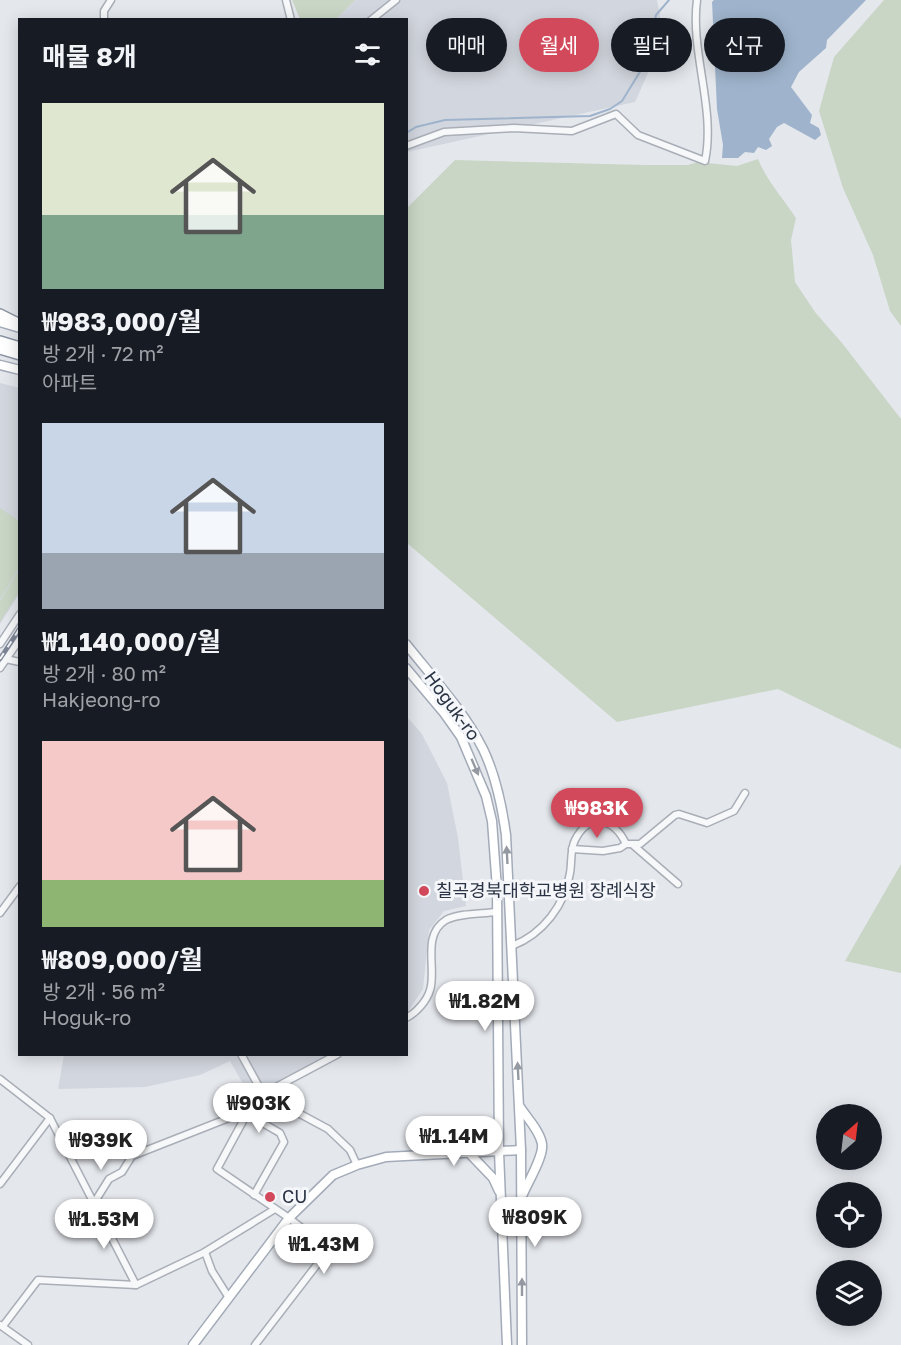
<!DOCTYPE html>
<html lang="ko">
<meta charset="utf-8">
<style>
body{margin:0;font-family:"Golos Text","Noto Sans KR",sans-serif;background:#20242c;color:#f1f3f6;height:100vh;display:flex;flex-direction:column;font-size:22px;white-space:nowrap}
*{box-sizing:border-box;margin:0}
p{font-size:20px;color:#9ea1a6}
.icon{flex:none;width:33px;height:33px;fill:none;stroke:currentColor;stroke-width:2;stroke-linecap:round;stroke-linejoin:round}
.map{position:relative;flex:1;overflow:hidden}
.sheet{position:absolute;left:18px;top:18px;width:390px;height:1038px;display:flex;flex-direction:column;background:#171b24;border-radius:0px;box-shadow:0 3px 15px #0003}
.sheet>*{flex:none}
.top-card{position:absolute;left:426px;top:18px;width:384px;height:54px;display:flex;gap:12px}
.needle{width:39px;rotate:28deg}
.controls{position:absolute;left:816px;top:1104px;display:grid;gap:12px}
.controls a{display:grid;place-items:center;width:66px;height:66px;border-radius:50%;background:#171b24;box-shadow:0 3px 15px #0003;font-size:30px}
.price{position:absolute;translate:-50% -51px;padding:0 14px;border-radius:21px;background:#fff;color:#222;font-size:20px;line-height:39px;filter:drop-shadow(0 2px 3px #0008)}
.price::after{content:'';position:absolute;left:50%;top:36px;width:18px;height:14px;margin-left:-9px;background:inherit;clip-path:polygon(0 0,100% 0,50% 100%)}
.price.on{background:#d1495b;color:#fff}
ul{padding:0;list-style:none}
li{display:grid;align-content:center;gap:12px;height:318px;padding:0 24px}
li span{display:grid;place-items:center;height:186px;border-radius:0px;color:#555}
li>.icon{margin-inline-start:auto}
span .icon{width:108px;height:108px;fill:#fffc;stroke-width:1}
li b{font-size:26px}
h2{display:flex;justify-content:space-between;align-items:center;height:72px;padding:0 24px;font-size:26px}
.chip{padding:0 21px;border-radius:27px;background:#171b24;box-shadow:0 3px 15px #0003;font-size:21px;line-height:54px}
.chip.on{background:#d1495b;color:#fff}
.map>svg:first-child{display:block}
</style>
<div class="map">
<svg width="901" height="1345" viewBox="0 0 901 1345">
<rect width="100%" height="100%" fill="#e4e7ec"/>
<g fill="#d2d6de">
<polygon points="355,0 657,0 664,37 635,102 407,152 406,20 335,20"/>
<polygon points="0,383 20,388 19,594 0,624"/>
<polygon points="407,717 422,734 447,783 458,838 466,906 444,911 429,930 423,989 407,1013"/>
<polygon points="64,1055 328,1055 250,1096 230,1061 200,1075 145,1087 58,1089"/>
</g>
<g fill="#c9d6c5">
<polygon points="292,0 355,0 335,20 300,19"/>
<polygon points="884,0 901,0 901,326 890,311 873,255 843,188 819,111 834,57"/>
<path d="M758 159C767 181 783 198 796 218L791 240 795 282 815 312 842 343 901 419V749L778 689 617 722 407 543V208L455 160 645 165H688L698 162 737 166Z"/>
<polygon points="0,508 19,521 19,568 0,599"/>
<polygon points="19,570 19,592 0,622 0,601"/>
<polygon points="901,864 901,973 845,961"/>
</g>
<polygon fill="#9fb4cc" points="714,0 866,0 827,40 826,48 799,72 791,87 812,115 810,123 819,128 821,135 815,140 784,123 777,127 769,139 772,146 766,150 758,147 754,153 745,152 738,158 722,158 723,145 717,109 712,2"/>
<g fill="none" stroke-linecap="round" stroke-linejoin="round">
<g stroke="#9fb4cc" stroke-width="2">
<polyline points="406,133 416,127 445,120 590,116 610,109 622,101 646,62 656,15 669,0"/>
<polyline points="19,307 20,307"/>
</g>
<defs>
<g id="minor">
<polyline points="286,0 291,20"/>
<polyline points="104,20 104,11 111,0"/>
<polyline points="371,20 396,0"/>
<path d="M406 146 444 132 514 128 572 131 616 114 638 135 705 161C716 109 690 52 697 0"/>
<polyline points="0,644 20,614"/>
<polyline points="0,658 20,662"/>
<polyline points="0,668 20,639"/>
<polyline points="633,845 678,884"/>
<polyline points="572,849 603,851 620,848 626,844 640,844 675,815 679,814 707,823 734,811 745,793"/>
<polyline points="0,913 20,886"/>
<path d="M512 946C543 934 565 905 570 873 572 862 570 850 575 840 589 812 614 818 626 844"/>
<path d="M406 1018C416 1013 427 1001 430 990 437 970 421 935 446 920 459 913 481 914 496 912"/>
<polyline points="241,1054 263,1094 328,1129 350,1150 357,1165"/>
<polyline points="0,1079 50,1118 0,1184"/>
<polyline points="247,1114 280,1133 284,1142 254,1195"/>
<polyline points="50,1118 136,1285"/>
<polyline points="94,1203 109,1179 122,1172 132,1156 249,1110"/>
<polyline points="205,1252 212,1271 229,1298"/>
<polyline points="0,1325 28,1345"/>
<polyline points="3,1326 38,1280 136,1285 203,1253 275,1209"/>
<polyline points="255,1345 329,1249 289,1218 217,1169 249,1110 263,1094 338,1054"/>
</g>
<g id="major">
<polyline points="0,322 20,328"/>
<polyline points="0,365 20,370"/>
<path d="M406 644C433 678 464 711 483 749 496 776 502 806 506 835L521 1150 522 1345"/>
<polyline points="406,668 444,713 461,737 486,796 492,821 497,889 499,1152 507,1345"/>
<path d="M520 1107C527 1118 540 1131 542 1144 544 1156 528 1182 523 1194"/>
<polyline points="470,1154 493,1178 499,1191"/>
<polyline points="193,1345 289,1218 333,1175 357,1165 386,1157 521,1150"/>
</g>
<g id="highway">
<polyline points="0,314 20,324"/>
<polyline points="0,341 20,347"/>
<polyline points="0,349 20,355"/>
</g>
</defs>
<use href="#minor" stroke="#a9aeb7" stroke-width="9"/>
<use href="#major" stroke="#a3abb8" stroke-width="11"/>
<use href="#highway" stroke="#8b94a3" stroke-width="12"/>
<use href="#minor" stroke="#f7f8fa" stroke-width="6"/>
<use href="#major" stroke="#fff" stroke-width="8"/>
<use href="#highway" stroke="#fff" stroke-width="9"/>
<defs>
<polyline id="rail" points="0,659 20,628"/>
</defs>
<use href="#rail" stroke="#7d8696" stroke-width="4.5"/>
<use href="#rail" stroke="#f4f6f9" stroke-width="2" stroke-dasharray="7" stroke-linecap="butt"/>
</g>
<defs><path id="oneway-solid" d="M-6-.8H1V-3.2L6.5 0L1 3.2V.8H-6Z" transform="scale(1.5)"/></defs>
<g fill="#959aa2">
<use href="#oneway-solid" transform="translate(475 767) rotate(67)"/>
<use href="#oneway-solid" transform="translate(507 855) rotate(-93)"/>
<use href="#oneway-solid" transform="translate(518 1071) rotate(-93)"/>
<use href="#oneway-solid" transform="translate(522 1287) rotate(-90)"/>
</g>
<g fill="#d1495b" stroke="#f4f6f9" stroke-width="2">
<circle cx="424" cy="891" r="6"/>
<circle cx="270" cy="1197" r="6"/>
</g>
<g text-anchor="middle" stroke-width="6" stroke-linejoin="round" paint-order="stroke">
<g font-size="18" fill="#2b3445" stroke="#f4f6f9">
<text transform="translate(452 706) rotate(54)" y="6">Hoguk-ro</text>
</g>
<g font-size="18" fill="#2b3445" stroke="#f4f6f9" text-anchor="start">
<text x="436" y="897">칠곡경북대학교병원 장례식장</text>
<text x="282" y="1203">CU</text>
</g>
</g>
</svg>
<div class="controls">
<a><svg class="needle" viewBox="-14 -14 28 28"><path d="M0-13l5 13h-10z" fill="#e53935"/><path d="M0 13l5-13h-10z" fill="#9ea1a6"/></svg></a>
<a><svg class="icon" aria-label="locate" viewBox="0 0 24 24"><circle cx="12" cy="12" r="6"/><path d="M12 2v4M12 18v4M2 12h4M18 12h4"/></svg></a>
<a><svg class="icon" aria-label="layers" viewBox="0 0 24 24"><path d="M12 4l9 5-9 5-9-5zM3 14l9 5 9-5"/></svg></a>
</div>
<b class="price on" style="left:597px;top:839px">₩983K</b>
<b class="price" style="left:485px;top:1032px">₩1.82M</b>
<b class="price" style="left:259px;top:1134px">₩903K</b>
<b class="price" style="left:454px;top:1167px">₩1.14M</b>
<b class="price" style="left:101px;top:1171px">₩939K</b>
<b class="price" style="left:535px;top:1248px">₩809K</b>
<b class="price" style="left:104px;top:1250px">₩1.53M</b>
<b class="price" style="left:324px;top:1275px">₩1.43M</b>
<div class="top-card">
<a class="chip">매매</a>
<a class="chip on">월세</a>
<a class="chip">필터</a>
<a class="chip">신규</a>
</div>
<section class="sheet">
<h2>매물 8개<svg class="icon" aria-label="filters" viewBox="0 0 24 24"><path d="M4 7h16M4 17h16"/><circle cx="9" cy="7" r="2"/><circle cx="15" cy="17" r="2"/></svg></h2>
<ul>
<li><span style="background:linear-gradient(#dfe7d0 60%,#7fa58c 0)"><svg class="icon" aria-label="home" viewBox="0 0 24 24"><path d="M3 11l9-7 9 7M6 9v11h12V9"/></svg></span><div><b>₩983,000/월</b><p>방 2개 · 72 m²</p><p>아파트</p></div></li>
<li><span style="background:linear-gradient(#c9d6e8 70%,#9aa5b1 0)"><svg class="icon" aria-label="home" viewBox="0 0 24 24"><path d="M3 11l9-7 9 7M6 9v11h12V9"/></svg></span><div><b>₩1,140,000/월</b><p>방 2개 · 80 m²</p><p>Hakjeong-ro</p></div></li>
<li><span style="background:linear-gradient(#f6c9c9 75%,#8fb573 0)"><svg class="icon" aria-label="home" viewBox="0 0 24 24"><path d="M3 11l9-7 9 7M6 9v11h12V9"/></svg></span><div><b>₩809,000/월</b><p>방 2개 · 56 m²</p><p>Hoguk-ro</p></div></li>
</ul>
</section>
</div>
